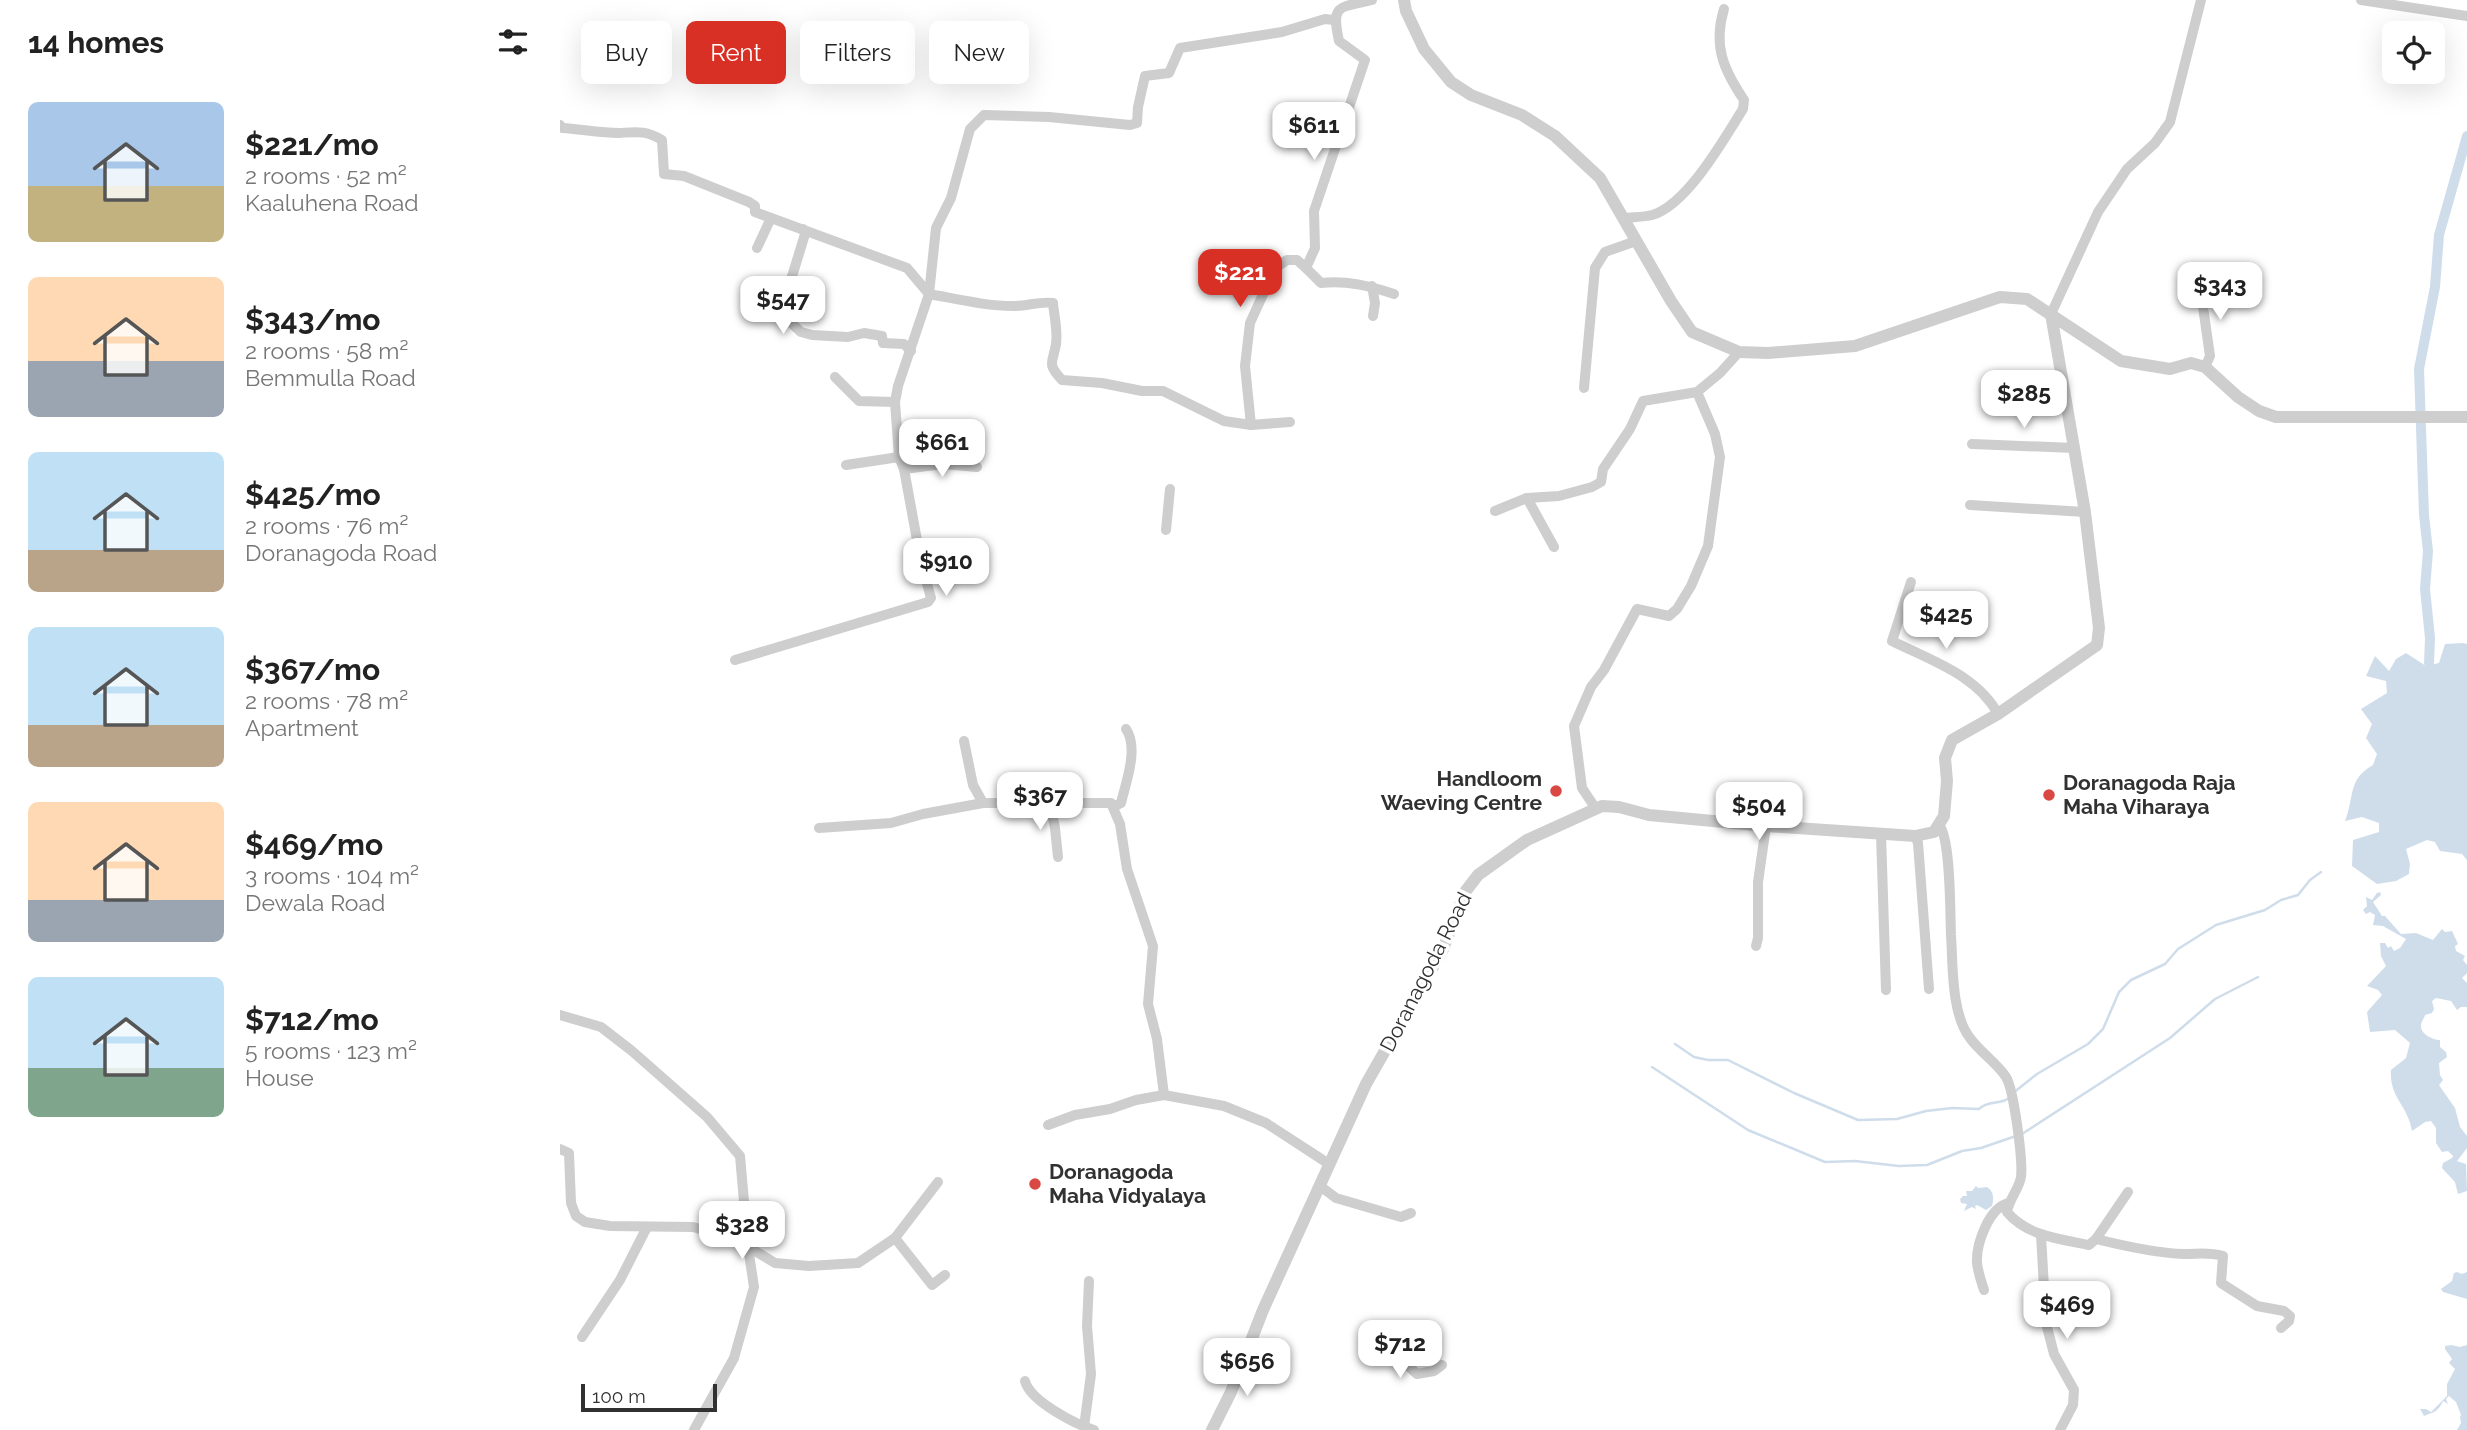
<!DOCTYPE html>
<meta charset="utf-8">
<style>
body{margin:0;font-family:Raleway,sans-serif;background:#f6f6f6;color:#222;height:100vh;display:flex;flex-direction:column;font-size:26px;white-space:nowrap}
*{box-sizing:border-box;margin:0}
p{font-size:23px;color:#767676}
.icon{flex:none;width:38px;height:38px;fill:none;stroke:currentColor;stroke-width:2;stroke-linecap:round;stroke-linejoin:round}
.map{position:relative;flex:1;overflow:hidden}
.drawer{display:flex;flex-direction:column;background:#fff;width:560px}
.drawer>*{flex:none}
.hud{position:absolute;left:21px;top:21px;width:665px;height:63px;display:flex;gap:14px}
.fabs{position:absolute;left:1822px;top:21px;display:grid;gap:14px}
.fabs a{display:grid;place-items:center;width:63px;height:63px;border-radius:10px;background:#fff;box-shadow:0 7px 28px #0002;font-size:35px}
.scale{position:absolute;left:21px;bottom:18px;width:136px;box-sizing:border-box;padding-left:7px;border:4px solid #313131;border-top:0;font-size:19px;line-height:24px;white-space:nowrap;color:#313131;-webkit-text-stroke:5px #fff;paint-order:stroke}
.price{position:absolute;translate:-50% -60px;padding:0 16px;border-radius:14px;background:#fff;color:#222;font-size:23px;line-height:46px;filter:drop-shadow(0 2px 4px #0008)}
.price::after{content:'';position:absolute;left:50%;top:42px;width:21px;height:16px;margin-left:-10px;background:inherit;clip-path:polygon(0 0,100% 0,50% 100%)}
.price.selected{background:#d93025;color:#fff}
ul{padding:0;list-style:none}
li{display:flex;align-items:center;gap:21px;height:175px;padding:0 28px}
li span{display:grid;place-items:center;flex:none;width:196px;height:140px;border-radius:10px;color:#555}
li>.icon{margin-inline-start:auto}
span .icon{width:84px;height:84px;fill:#fffc;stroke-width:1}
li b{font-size:30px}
h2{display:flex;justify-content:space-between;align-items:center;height:84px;padding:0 28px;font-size:30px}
.pill{padding:0 24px;border-radius:10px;background:#fff;box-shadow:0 7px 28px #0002;font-size:24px;line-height:63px}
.pill.selected{background:#d93025;color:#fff}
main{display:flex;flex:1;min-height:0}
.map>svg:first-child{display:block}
</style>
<main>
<section class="drawer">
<h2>14 homes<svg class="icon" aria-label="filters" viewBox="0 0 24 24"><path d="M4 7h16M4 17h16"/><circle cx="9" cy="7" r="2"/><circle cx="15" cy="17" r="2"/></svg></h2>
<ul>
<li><span style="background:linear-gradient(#a9c7e8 60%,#c2b280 0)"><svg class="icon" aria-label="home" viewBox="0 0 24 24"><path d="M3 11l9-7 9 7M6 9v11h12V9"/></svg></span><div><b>$221/mo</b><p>2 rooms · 52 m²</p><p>Kaaluhena Road</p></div></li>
<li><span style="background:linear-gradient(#ffd9b3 60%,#9aa5b1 0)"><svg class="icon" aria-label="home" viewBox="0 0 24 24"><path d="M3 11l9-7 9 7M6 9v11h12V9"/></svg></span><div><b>$343/mo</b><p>2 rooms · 58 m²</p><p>Bemmulla Road</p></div></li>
<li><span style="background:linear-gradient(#bfe0f5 70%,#b9a48a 0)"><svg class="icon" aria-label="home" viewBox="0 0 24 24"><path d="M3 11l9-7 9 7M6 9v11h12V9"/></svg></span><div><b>$425/mo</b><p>2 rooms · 76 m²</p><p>Doranagoda Road</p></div></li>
<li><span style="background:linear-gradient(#bfe0f5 70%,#b9a48a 0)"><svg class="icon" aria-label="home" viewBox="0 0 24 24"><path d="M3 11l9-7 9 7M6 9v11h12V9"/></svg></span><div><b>$367/mo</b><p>2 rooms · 78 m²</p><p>Apartment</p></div></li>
<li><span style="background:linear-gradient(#ffd9b3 70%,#9aa5b1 0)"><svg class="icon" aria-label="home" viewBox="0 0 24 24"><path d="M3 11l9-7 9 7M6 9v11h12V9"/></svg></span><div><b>$469/mo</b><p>3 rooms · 104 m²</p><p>Dewala Road</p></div></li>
<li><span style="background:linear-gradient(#bfe0f5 65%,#7fa58c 0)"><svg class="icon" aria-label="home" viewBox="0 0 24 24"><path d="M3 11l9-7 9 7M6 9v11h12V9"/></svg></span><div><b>$712/mo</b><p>5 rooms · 123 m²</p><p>House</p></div></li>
</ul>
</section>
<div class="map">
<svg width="1907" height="1430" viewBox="0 0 1907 1430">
<rect width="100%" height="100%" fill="#fff"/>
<g fill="#cfddeb">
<path d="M1903 643 1907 644V860L1902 854 1880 851 1875 842 1867 840 1846 849 1850 864 1849 874 1836 881 1817 884 1792 866 1793 840 1819 832V823L1802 817 1785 821C1795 796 1787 780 1813 765L1817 754 1806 738 1812 724 1801 709 1827 693 1826 681 1806 676 1815 656 1829 671 1836 659 1846 653 1866 666 1879 663 1885 644Z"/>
<path d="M1820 892 1821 895 1813 902 1822 916H1825L1841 934 1856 933 1873 940 1882 929 1885 932 1892 931 1898 944 1895 946 1896 951 1905 956 1903 960 1907 965V973L1902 978 1907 983V1007H1901L1897 1010 1891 1001 1876 998 1872 1001 1874 1009 1872 1013 1865 1015C1864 1019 1861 1022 1861 1025 1860 1034 1873 1040 1880 1040V1047L1886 1052 1887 1057 1879 1063 1880 1075 1883 1080 1879 1085 1895 1108 1900 1127 1907 1136V1148L1897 1161 1906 1164 1907 1191 1898 1194 1895 1182 1882 1168 1883 1163 1892 1158 1893 1156 1888 1151 1882 1152 1876 1143V1128L1871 1121 1865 1122 1852 1131C1848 1105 1829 1098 1831 1070L1846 1058 1850 1043 1835 1030 1810 1032 1807 1012 1822 995 1818 990 1807 986 1826 966 1821 956 1820 943H1825L1828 948 1831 946 1834 951 1840 948 1846 939 1823 926 1813 925 1815 915 1810 912 1806 914 1803 910 1807 906 1806 897 1812 900 1817 893Z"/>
<path d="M1416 1186 1418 1188 1427 1187C1434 1191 1434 1199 1432 1206L1426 1210 1417 1205 1415 1206 1416 1209 1412 1207 1404 1211 1407 1204 1401 1203 1400 1199 1403 1196H1407L1406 1191H1412Z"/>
<polygon points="1897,1272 1902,1274 1907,1272 1907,1299 1883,1292 1881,1289 1892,1281 1894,1273"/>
<path d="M1891 1345 1900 1347 1907 1345V1430H1897L1901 1423 1900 1417 1901 1415 1896 1402 1889 1396 1886 1399 1888 1404 1883 1401C1878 1412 1874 1412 1864 1416L1860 1409H1866L1871 1412 1887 1396V1384L1895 1369 1889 1363 1892 1359 1885 1349V1346Z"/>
</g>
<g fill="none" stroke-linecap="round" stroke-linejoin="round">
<g stroke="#cfddeb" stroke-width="2.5">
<path d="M1115 1044 1134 1057 1148 1060H1168L1234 1093 1298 1120 1337 1119 1366 1111 1392 1108 1419 1109C1428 1100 1441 1105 1449 1098"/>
<polyline points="1092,1067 1188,1130 1265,1162 1295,1161 1339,1166 1367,1165 1402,1151 1421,1148 1456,1136"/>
<polyline points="1453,1093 1477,1074 1528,1044 1543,1029 1559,992 1571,980 1605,964 1618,949 1656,925 1705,910 1721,900 1738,895 1750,880 1761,872"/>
<polyline points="1462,1134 1610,1038 1655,999 1698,977"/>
</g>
<polyline stroke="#cfddeb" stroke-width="10" points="1869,663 1870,638 1865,589 1868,551 1864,515 1859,369 1875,287 1879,235 1907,136"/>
<g stroke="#cecece" stroke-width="10">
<path d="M812 0C778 8 771 4 779 41L805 60 754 211 755 248 746 268 761 283C786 280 810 286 834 294"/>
<polyline points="1801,0 1907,16"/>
<path d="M0 125 2 128C20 129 40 133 59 133 77 132 85 130 102 140L104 174 124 176 189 202 195 206V212L347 268 369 294 376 228 391 198 410 129 424 115 489 117 570 125 577 123 578 107 585 76 609 73 620 48 722 32 765 19 774 20"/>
<path d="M1065 218C1074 217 1084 217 1092 215 1127 205 1164 139 1183 109L1184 100C1163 69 1153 45 1164 9"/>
<polyline points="243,229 245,234 230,283 213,306 211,315 228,320 241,332 252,335 288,337 304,333 322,336 323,343 344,344 351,351"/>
<polyline points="197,248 211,218"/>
<polyline points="1644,269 1641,293 1650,356 1645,367"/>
<polyline points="812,286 815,303 813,316"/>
<polyline points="1491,314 1538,212 1567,169 1595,143 1610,122 1641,0"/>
<polyline points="275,377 299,401 335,402"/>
<polyline points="1024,388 1035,268 1045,252 1076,241"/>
<polyline points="691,425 685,366 690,323 715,268 727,260 737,260 746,268"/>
<polyline points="1412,444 1514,448"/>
<path d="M339 457 335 402 338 386 369 294C397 299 425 306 454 306 468 306 479 301 493 303 494 315 498 331 496 344 493 363 486 363 502 380L542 383 582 391H603L664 421 691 425 730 422"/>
<polyline points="344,469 383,464 417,467"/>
<polyline points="967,498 994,547"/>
<polyline points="1410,505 1525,512"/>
<polyline points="935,511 967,498 999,496 1032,487 1041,482 1043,469 1070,429 1083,401 1137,392 1160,373 1179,352"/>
<polyline points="606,530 610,489"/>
<path d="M1351 582 1332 641C1370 660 1417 675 1438 714"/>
<polyline points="175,660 368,602 371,598 361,562 344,469 339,457 286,465"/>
<polyline points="404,741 413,785 423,803"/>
<polyline points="490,803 495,828 498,857"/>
<path d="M553 807 561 803C566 782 579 748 566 729"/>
<polyline points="1036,809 1022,788 1014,726 1031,687 1044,670 1077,609 1109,616 1117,609 1131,586 1148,546 1160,457 1155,434 1137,392"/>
<path d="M1379 825C1391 838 1390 913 1391 935 1393 964 1391 1014 1410 1038 1420 1052 1437 1063 1446 1077 1454 1090 1463 1161 1461 1177 1459 1189 1449 1199 1447 1212 1467 1236 1500 1239 1529 1245L1536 1239 1568 1192"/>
<polyline points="259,828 331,823 363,814 423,803 551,803 560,824 567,869 593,946 588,1004 597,1039 604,1095"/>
<polyline points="1321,834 1326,990"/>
<polyline points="1355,836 1358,843 1369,989"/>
<polyline points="1196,946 1198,938 1198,882 1206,826"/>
<polyline points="0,1015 41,1027 72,1051 147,1117 180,1156 188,1247 194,1287 174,1358 134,1430"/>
<polyline points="488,1125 515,1115 550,1109 576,1100 604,1095 664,1106 706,1123 769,1164"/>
<polyline points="0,1149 9,1153 11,1203 16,1216 25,1222 50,1226 133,1227 175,1239 215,1263 249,1266 298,1263 335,1238 378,1182"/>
<polyline points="760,1186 776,1198 841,1217 851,1213"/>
<polyline points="1481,1235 1486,1323 1494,1354 1514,1390 1513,1405 1500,1430"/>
<polyline points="335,1238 372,1285 385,1275"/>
<path d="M1536 1239C1564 1246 1595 1253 1624 1254 1639 1254 1649 1252 1663 1256L1661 1283 1697 1306 1724 1311 1730 1316 1729 1321 1721 1328"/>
<path d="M1424 1290C1421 1281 1418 1272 1417 1263 1416 1244 1429 1207 1449 1203"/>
<polyline points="812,1329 826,1346 857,1374 874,1371 882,1365"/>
<polyline points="22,1337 60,1280 87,1227"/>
<path d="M465 1381C470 1401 515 1424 534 1430"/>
<polyline points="524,1427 531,1374 527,1326 529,1281"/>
</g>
<g stroke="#cecece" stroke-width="12">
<polyline points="844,0 846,11 864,49 891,82 911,95 962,115 995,136 1040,178 1111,301 1132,332 1179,352 1208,353 1295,346 1440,297 1467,299 1561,361 1610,369 1631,363 1645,367 1678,397 1699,411 1716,417 1907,417"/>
<polyline points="652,1430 671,1392 703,1310 806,1084 883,949 905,892 918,875 967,840 1042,806 1059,807 1089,815 1206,826 1355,836 1374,832 1384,816 1387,781 1385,758 1392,740 1438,714 1537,645 1539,628 1525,512 1491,314"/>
</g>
</g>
<g fill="#d94843" stroke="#fff" stroke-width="2.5">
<circle cx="996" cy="791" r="7"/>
<circle cx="1489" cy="795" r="7"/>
<circle cx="475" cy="1184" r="7"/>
</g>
<g text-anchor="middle" stroke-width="7" stroke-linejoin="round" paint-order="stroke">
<g font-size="21" font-weight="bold" fill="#313131" stroke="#fff" text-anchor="start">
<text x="982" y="786" text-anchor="end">Handloom<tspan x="982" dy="24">Waeving Centre</tspan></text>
<text x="1503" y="790">Doranagoda Raja<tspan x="1503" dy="24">Maha Viharaya</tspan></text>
<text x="489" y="1179">Doranagoda<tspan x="489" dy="24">Maha Vidyalaya</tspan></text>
</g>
<g font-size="21" fill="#313131" stroke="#fff">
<text transform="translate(866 972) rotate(-63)" y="7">Doranagoda Road</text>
</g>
</g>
</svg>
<div class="fabs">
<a><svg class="icon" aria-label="locate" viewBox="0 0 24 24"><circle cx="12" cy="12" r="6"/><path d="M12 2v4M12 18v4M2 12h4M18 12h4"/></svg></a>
</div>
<div class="scale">100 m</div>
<b class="price" style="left:754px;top:162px">$611</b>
<b class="price selected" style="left:680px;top:309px">$221</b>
<b class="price" style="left:1660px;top:322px">$343</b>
<b class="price" style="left:223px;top:336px">$547</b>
<b class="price" style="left:1464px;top:430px">$285</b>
<b class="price" style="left:382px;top:479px">$661</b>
<b class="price" style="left:386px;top:598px">$910</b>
<b class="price" style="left:1386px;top:651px">$425</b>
<b class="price" style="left:480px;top:832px">$367</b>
<b class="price" style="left:1199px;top:842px">$504</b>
<b class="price" style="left:182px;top:1261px">$328</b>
<b class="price" style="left:1507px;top:1341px">$469</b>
<b class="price" style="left:840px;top:1380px">$712</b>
<b class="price" style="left:687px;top:1398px">$656</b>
<div class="hud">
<a class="pill">Buy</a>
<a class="pill selected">Rent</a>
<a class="pill">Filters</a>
<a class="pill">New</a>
</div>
</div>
</main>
